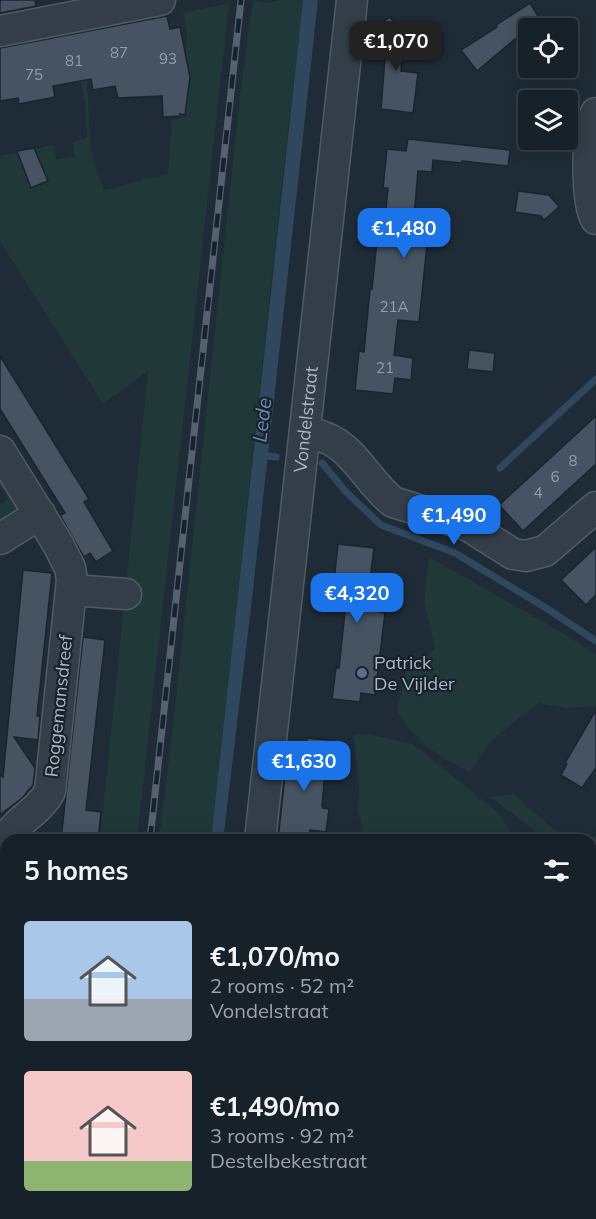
<!DOCTYPE html>
<meta charset="utf-8">
<style>
body{margin:0;font-family:Mulish,sans-serif;background:#202931;color:#f1f3f6;height:100vh;display:flex;flex-direction:column;font-size:22px;white-space:nowrap}
*{box-sizing:border-box;margin:0}
p{font-size:20px;color:#9ea3a8}
.icon{flex:none;width:33px;height:33px;fill:none;stroke:currentColor;stroke-width:2;stroke-linecap:round;stroke-linejoin:round}
.map{position:relative;flex:1;overflow:hidden}
.details{position:absolute;left:0px;top:834px;width:597px;height:386px;display:flex;flex-direction:column;background:#172129;border-radius:18px 18px 0 0;box-shadow:0 3px 15px #0003,0 0 0 2px #363e46}
.details>*{flex:none}
.controls{position:absolute;left:518px;top:18px;display:grid;gap:12px}
.controls a{display:grid;place-items:center;width:60px;height:60px;border-radius:6px;background:#172129;box-shadow:0 3px 15px #0003,0 0 0 2px #363e46;font-size:30px}
.price{position:absolute;translate:-50% -51px;padding:0 14px;border-radius:12px;background:#1a73e8;color:#fff;font-size:20px;line-height:39px;filter:drop-shadow(0 2px 3px #0008)}
.price::after{content:'';position:absolute;left:50%;top:36px;width:18px;height:14px;margin-left:-9px;background:inherit;clip-path:polygon(0 0,100% 0,50% 100%)}
.price.selected{background:#222;color:#fff}
ul{padding:0;list-style:none}
li{display:flex;align-items:center;gap:18px;height:150px;padding:0 24px}
li span{display:grid;place-items:center;flex:none;width:168px;height:120px;border-radius:6px;color:#555}
li>.icon{margin-inline-start:auto}
span .icon{width:72px;height:72px;fill:#fffc;stroke-width:1}
li b{font-size:26px}
h2{display:flex;justify-content:space-between;align-items:center;height:72px;padding:0 24px;font-size:26px}
.map>svg:first-child{display:block}
</style>
<div class="map">
<svg width="596" height="1219" viewBox="0 0 596 1219">
<rect width="100%" height="100%" fill="#1f2c37"/>
<g fill="#213838">
<path d="M253 0 267 3 281 0H303C270 280 242 560 211 840H159L172 736 240 96Z"/>
<path d="M229 3 137 840H100L148 371 103 404 0 241V156L53 145 56 160 75 157 73 142 87 138 85 104 81 81 87 80C90 116 86 158 105 190L141 181 142 178 158 177 168 173 172 119 179 120 180 114 185 115 190 76 186 56 187 31 183 13Z"/>
<polygon points="0,479 28,514 0,527 0,504 8,499 0,485"/>
<path d="M429 557 568 636 596 655V706L566 708 539 703 493 739 470 772C436 756 418 743 397 711L406 673 435 648 424 602Z"/>
<polygon points="366,734 413,744 497,812 516,840 363,840 364,834 358,811 359,782 354,736"/>
<polygon points="514,794 546,823 570,840 540,840 533,829 490,797"/>
<polygon points="596,835 596,921 591,915 591,840 586,840"/>
<polygon points="591,938 596,941 596,1219 554,1219 556,1214 591,1214"/>
<polygon points="114,1214 166,1214 165,1219 113,1219"/>
<polygon points="356,1214 516,1214 509,1219 356,1219"/>
</g>
<polygon fill="#30485e" points="303,0 318,0 252,599 223,840 211,840"/>
<g fill="none" stroke-linecap="round" stroke-linejoin="round">
<g stroke="#30485e" stroke-width="7">
<polyline points="260,455 276,457"/>
<polyline points="322,463 346,492 381,525 455,553 546,608 596,641"/>
<polyline points="500,468 596,379"/>
</g>
</g>
<g fill="#455362" stroke="#1a242e" stroke-width="1.5">
<polygon points="0,0 35,0 36,6 0,13"/>
<polygon points="530,3 541,21 528,28 477,71 461,50 497,27 496,25"/>
<polygon points="167,16 170,29 180,27 190,77 185,115 180,114 180,116 163,117 162,96 118,98 115,86 93,90 91,79 53,86 55,97 19,104 18,98 0,101 0,48"/>
<polygon points="390,17 404,37 401,71 418,73 413,113 381,109 386,46 374,28"/>
<polygon points="408,139 510,150 508,166 462,161 461,163 433,160 432,172 418,171 414,217 419,218 416,244 427,245 419,322 398,320 394,355 413,358 411,380 395,378 393,394 355,390 359,351 364,352 370,289 372,289 377,240 380,241 381,229 384,230 388,188 383,188 387,149 406,151"/>
<polygon points="34,148 48,181 31,188 17,151"/>
<polygon points="518,191 549,195 559,207 544,220 541,216 515,212"/>
<polygon points="469,350 495,353 493,372 467,369"/>
<polygon points="0,356 89,499 84,502 113,551 96,562 90,553 84,557 60,515 65,513 0,409"/>
<polygon points="596,416 596,464 523,531 499,505"/>
<polygon points="338,544 374,548 370,579 374,579 370,610 385,613 375,695 361,693 360,702 332,699 336,668 339,668 345,612 331,610"/>
<polygon points="596,547 596,595 586,605 561,580"/>
<polygon points="23,570 52,573 37,716 40,716 38,740 14,737 35,768 33,785 22,798 0,815 0,774 3,777"/>
<polygon points="83,637 105,640 86,810 101,812 98,840 61,840"/>
<polygon points="596,710 596,768 582,788 561,775 567,764 565,763"/>
<polygon points="307,738 328,740 322,806 323,808 329,809 326,832 310,830 309,840 278,840 288,748 306,750"/>
</g>
<g fill="none" stroke-linecap="round" stroke-linejoin="round">
<defs>
<g id="minor">
<polyline points="0,31 160,0"/>
<path d="M596 113C586 129 586 203 596 219"/>
<path d="M305 431C316 434 327 437 336 443 359 458 371 485 393 502L467 525 513 554 526 556 545 551 596 507"/>
<path d="M0 451 58 544 70 568 72 580 50 791C38 814 16 819 7 840"/>
<polyline points="0,539 40,514"/>
<polyline points="72,590 126,594"/>
<path id="s1" d="M260 840 352 0"/>
<polyline points="0,881 6,841"/>
<polyline points="215,1219 216,1214"/>
<polyline points="338,1219 339,1214"/>
</g>
</defs>
<use href="#minor" stroke="#505b66" stroke-width="33"/>
<use href="#minor" stroke="#333e48" stroke-width="30"/>
<defs>
<g id="rail">
<polyline points="150,840 241,0"/>
<polyline points="104,1219 105,1214"/>
</g>
</defs>
<use href="#rail" stroke="#54626f" stroke-width="7"/>
<use href="#rail" stroke="#18222c" stroke-width="4.5" stroke-dasharray="14" stroke-linecap="butt"/>
</g>
<circle fill="#5c6f8a" stroke="#18222c" stroke-width="2" cx="362" cy="673" r="6"/>
<g text-anchor="middle" stroke-width="4.5" stroke-linejoin="round" paint-order="stroke">
<g font-size="15" fill="#939fac">
<text x="119" y="58">87</text>
<text x="168" y="64">93</text>
<text x="74" y="66">81</text>
<text x="34" y="80">75</text>
<text x="394" y="312">21A</text>
<text x="385" y="373">21</text>
<text x="573" y="466">8</text>
<text x="555" y="482">6</text>
<text x="538" y="498">4</text>
</g>
<g font-size="18" fill="#adb8c5" stroke="#18222c">
<text dy="6" stroke="none"><textPath href="#s1" startOffset="423">Vondelstraat</textPath></text>
<text transform="translate(59 706) rotate(-84)" y="6">Roggemansdreef</text>
</g>
<g font-size="18" fill="#adb8c5" stroke="#18222c" text-anchor="start">
<text x="374" y="669">Patrick<tspan x="374" dy="21">De Vijlder</tspan></text>
</g>
<g font-size="20" font-style="italic" fill="#6c8daa" stroke="#18222c">
<text transform="translate(262 420) rotate(-83)" y="7">Lede</text>
</g>
</g>
</svg>
<div class="controls">
<a><svg class="icon" aria-label="locate" viewBox="0 0 24 24"><circle cx="12" cy="12" r="6"/><path d="M12 2v4M12 18v4M2 12h4M18 12h4"/></svg></a>
<a><svg class="icon" aria-label="layers" viewBox="0 0 24 24"><path d="M12 4l9 5-9 5-9-5zM3 14l9 5 9-5"/></svg></a>
</div>
<b class="price selected" style="left:396px;top:72px">€1,070</b>
<b class="price" style="left:404px;top:259px">€1,480</b>
<b class="price" style="left:454px;top:546px">€1,490</b>
<b class="price" style="left:357px;top:624px">€4,320</b>
<b class="price" style="left:304px;top:792px">€1,630</b>
<section class="details">
<h2>5 homes<svg class="icon" aria-label="filters" viewBox="0 0 24 24"><path d="M4 7h16M4 17h16"/><circle cx="9" cy="7" r="2"/><circle cx="15" cy="17" r="2"/></svg></h2>
<ul>
<li><span style="background:linear-gradient(#a9c7e8 65%,#9aa5b1 0)"><svg class="icon" aria-label="home" viewBox="0 0 24 24"><path d="M3 11l9-7 9 7M6 9v11h12V9"/></svg></span><div><b>€1,070/mo</b><p>2 rooms · 52 m²</p><p>Vondelstraat</p></div></li>
<li><span style="background:linear-gradient(#f6c9c9 75%,#8fb573 0)"><svg class="icon" aria-label="home" viewBox="0 0 24 24"><path d="M3 11l9-7 9 7M6 9v11h12V9"/></svg></span><div><b>€1,490/mo</b><p>3 rooms · 92 m²</p><p>Destelbekestraat</p></div></li>
</ul>
</section>
</div>
